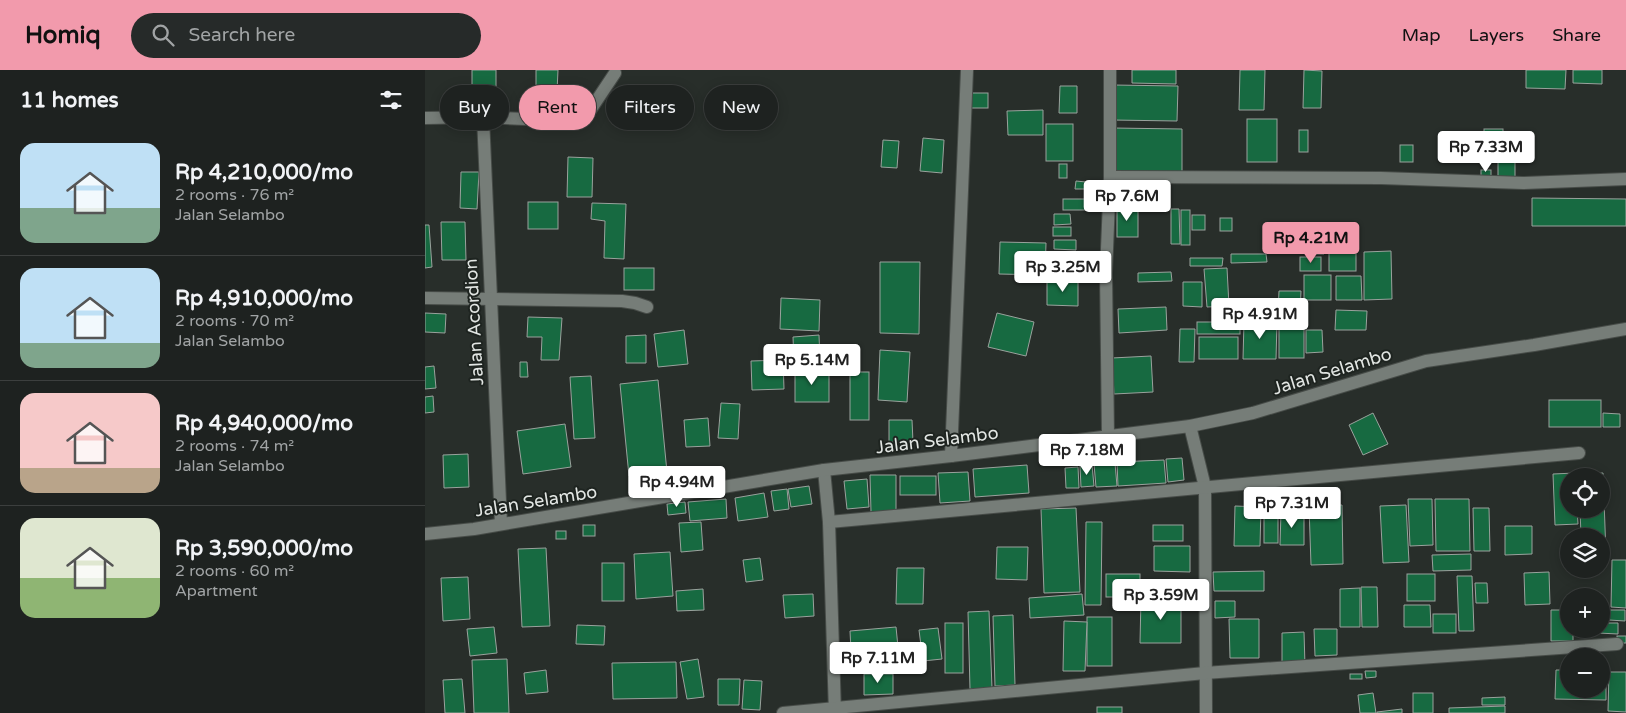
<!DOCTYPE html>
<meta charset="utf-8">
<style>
body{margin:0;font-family:"Varela Round",sans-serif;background:#262a29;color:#f1f3f6;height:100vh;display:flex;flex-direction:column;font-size:19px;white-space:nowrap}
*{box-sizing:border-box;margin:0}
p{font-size:16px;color:#a1a4a5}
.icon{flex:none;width:28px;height:28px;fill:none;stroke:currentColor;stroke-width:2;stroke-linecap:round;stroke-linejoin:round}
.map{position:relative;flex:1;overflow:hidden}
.details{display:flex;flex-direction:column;background:#1e2220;width:425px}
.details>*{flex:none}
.banner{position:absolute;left:15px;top:15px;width:475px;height:45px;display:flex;gap:10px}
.fabs{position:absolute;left:1135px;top:398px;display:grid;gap:10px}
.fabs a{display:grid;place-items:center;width:50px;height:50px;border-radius:50%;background:#1e2220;box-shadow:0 2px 12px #0003,0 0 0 1px #3c3f3e;font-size:25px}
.price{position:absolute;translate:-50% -42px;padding:0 11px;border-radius:5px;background:#fff;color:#222;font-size:16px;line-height:32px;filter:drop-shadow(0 1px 2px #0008)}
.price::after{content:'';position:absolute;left:50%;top:30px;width:15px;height:11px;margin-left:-8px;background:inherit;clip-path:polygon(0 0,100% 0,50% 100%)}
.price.selected{background:#f29aac;color:#111}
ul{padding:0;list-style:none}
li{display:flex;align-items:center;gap:15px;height:125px;padding:0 20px}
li+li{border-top:1px solid #3c3f3e}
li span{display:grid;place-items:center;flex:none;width:140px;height:100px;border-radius:15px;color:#555}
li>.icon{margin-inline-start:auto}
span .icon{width:60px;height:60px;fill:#fffc;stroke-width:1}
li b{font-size:21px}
h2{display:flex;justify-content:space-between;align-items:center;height:60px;padding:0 20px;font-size:21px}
.tag{padding:0 18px;border-radius:22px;background:#1e2220;box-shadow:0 2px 12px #0003,0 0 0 1px #3c3f3e;font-size:18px;line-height:45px}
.tag.selected{background:#f29aac;color:#111}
header{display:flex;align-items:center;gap:30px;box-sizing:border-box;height:70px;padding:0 25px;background:#f29aac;color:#111}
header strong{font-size:24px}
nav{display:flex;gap:28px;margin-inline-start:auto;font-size:18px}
.search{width:350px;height:45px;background:#262a29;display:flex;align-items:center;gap:12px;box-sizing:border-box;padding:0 18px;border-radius:28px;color:#a1a4a5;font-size:19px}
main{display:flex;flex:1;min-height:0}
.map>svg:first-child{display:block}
</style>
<header>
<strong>Homiq</strong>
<div class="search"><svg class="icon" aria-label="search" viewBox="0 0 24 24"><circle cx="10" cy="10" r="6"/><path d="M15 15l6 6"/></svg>Search here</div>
<nav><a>Map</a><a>Layers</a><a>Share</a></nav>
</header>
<main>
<section class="details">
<h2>11 homes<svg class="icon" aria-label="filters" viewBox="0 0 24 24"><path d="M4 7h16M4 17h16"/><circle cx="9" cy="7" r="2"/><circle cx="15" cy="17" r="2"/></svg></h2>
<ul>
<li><span style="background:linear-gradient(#bfe0f5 65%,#7fa58c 0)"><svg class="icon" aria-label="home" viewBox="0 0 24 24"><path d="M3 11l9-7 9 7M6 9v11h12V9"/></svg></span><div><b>Rp 4,210,000/mo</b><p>2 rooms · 76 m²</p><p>Jalan Selambo</p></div></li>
<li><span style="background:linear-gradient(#bfe0f5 75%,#7fa58c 0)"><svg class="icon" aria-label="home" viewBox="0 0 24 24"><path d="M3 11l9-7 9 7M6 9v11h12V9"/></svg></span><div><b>Rp 4,910,000/mo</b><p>2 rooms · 70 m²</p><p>Jalan Selambo</p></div></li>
<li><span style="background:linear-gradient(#f6c9c9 75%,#b9a48a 0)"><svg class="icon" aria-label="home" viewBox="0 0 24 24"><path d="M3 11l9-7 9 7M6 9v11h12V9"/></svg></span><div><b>Rp 4,940,000/mo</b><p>2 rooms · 74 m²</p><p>Jalan Selambo</p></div></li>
<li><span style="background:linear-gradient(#dfe7d0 60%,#8fb573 0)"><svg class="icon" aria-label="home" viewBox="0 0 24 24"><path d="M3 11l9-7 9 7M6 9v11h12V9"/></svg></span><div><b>Rp 3,590,000/mo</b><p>2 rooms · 60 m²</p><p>Apartment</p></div></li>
</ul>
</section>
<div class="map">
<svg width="1201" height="643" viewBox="0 0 1201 643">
<rect width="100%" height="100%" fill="#282e2a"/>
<g fill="#176a41" stroke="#9aa29d">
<rect x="47" y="0" width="24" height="21"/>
<polygon points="111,0 133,0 132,22 111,22"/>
<polygon points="707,0 751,0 751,14 707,13"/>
<polygon points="815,0 840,0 839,40 814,40"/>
<polygon points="879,0 897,1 896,38 878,38"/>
<polygon points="1101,0 1141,0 1140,19 1101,18"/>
<polygon points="1148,0 1177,0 1177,14 1148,13"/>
<polygon points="688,15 753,16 752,51 687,50"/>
<polygon points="635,16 652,16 652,43 634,43"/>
<rect x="545" y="23" width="18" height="15"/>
<rect x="107" y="26" width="14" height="20"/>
<polygon points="128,26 144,26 143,46 128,46"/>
<polygon points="618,40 618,65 583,65 582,41"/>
<rect x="822" y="49" width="30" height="43"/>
<rect x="621" y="54" width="27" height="37"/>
<polygon points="688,58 757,59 757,104 688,103"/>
<rect x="1059" y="59" width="19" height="31"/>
<rect x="874" y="60" width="9" height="22"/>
<polygon points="498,68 519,70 517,103 495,101"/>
<polygon points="458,70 474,71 472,98 456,97"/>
<rect x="975" y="75" width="13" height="17"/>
<polygon points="143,87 168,88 167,127 142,127"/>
<rect x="1073" y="92" width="17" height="15"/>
<rect x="634" y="94" width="8" height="14"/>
<rect x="1056" y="100" width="10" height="6"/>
<polygon points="36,102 54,102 52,139 35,138"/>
<polygon points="651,111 661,112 661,119 650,119"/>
<polygon points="1107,128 1201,129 1201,156 1107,156"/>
<rect x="638" y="129" width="22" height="11"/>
<rect x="103" y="132" width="30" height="27"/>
<polygon points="167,133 201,134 199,189 179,188 180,151 166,149"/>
<rect x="692" y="137" width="21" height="30"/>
<polygon points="746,139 754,139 755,174 746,174"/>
<rect x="756" y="140" width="9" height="35"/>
<polygon points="629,144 645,144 646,154 629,155"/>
<rect x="767" y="145" width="13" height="15"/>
<rect x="795" y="148" width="12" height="13"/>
<polygon points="16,152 40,152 41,190 17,190"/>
<polygon points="0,155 4,155 7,197 0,198"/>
<rect x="628" y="157" width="18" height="9"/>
<rect x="904" y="160" width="27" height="41"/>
<polygon points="629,170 651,170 651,180 629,179"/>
<polygon points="575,172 621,173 620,205 574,204"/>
<polygon points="890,175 899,175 899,184 889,184"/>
<polygon points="966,181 967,229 939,230 939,182"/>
<polygon points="627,183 662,184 662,200 626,199"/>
<polygon points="806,184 841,184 842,192 806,193"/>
<rect x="875" y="187" width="21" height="14"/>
<polygon points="765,188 798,188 797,196 765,196"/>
<polygon points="455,192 495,192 494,264 455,263"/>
<rect x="199" y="198" width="30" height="22"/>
<polygon points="802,198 804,236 782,237 779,199"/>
<polygon points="746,202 747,211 713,212 713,203"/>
<rect x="879" y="205" width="27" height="25"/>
<polygon points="911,206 936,206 937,230 911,230"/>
<polygon points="622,210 653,210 653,236 622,235"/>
<polygon points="758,212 777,212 777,237 758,236"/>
<polygon points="854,221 876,221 875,242 853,242"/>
<polygon points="356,228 395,230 394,261 355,259"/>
<polygon points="741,237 742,260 694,263 693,239"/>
<polygon points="911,240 942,241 941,260 910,260"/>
<polygon points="0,243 21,244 20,263 0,262"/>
<polygon points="572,243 609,252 601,286 563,277"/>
<polygon points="103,247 137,248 134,290 116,290 117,267 102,267"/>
<rect x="854" y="251" width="25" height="37"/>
<rect x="772" y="252" width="43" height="12"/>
<polygon points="819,252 852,252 851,289 818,289"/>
<polygon points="755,259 770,259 769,292 754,292"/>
<polygon points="259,260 263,294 233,297 229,264"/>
<polygon points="881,260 897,260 898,282 881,283"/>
<polygon points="221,265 221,293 201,293 201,266"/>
<polygon points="394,265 395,291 369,292 368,267"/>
<rect x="774" y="267" width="39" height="22"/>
<polygon points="455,280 485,282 482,332 453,330"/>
<polygon points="726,286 728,322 689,324 687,288"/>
<polygon points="358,290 359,319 327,320 326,291"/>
<polygon points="95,292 102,292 103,307 95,307"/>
<polygon points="9,296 11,318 0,319 0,297"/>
<rect x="370" y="301" width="34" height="31"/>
<rect x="425" y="302" width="19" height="48"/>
<polygon points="166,306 170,368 149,369 145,307"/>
<polygon points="233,310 242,402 204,406 195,314"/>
<polygon points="8,326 9,342 0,343 0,327"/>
<rect x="1124" y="330" width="52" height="27"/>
<polygon points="296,333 315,334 313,369 293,368"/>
<polygon points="948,343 963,374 938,385 924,355"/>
<polygon points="1178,343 1195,344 1195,357 1178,357"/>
<polygon points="283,348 285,376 261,377 259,350"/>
<polygon points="464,350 487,350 488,372 464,372"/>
<polygon points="140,354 146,397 98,404 92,361"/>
<polygon points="43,384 44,417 19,418 18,385"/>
<polygon points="757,388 759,410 743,412 741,389"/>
<polygon points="739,390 741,413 693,416 692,392"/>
<polygon points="690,393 692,416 671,417 669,394"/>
<polygon points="602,395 604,423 550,427 548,399"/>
<polygon points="667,395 669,416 656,417 655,396"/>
<polygon points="653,397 654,418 641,418 640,398"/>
<polygon points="543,402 545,431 515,433 513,403"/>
<polygon points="1150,403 1151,406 1144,406 1144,439 1152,439 1153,454 1130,455 1128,404"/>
<polygon points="1178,403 1181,484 1176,484 1176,466 1156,466 1155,439 1176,439 1176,406 1154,406 1154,404"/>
<polygon points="445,405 471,405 471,442 446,442"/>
<rect x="475" y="406" width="36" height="19"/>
<polygon points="442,409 444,437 422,439 419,411"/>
<polygon points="384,416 387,434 366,437 363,419"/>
<polygon points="362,419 364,439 349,441 346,421"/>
<polygon points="339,423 343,447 313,451 310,428"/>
<polygon points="301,429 302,448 265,451 263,432"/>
<polygon points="983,429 1007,429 1008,475 985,476"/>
<polygon points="1010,429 1044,429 1045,481 1011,481"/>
<polygon points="260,432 261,443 243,445 242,434"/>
<polygon points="917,435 918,494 886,495 884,436"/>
<polygon points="981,435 984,492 958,493 955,436"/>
<polygon points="810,436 836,437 835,476 809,476"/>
<polygon points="651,438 655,522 619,523 616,439"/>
<polygon points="1048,438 1064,438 1065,481 1049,481"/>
<polygon points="856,442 879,442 879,475 855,475"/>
<rect x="839" y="443" width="14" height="30"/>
<polygon points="276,452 278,480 256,482 254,453"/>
<polygon points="661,452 677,452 676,535 660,535"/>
<rect x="158" y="455" width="12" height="11"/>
<rect x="728" y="455" width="30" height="16"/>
<polygon points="1080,456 1107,456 1107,484 1080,485"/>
<rect x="131" y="461" width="10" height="8"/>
<polygon points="729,476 765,476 765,502 729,501"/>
<polygon points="572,477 603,477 602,510 571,509"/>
<polygon points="121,478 125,556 97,557 93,479"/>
<polygon points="245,482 248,526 211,529 209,484"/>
<polygon points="1046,484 1046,500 1008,501 1007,485"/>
<polygon points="335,488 338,510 321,512 318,490"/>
<polygon points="1187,490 1201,490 1201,538 1186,537"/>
<rect x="177" y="493" width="22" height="38"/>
<polygon points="472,498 499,498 498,534 471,534"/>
<polygon points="839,501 839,521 789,521 788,502"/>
<polygon points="1124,502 1125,534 1100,535 1099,503"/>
<rect x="681" y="504" width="34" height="23"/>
<rect x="982" y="504" width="28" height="27"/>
<polygon points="1032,506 1047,506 1049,561 1034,561"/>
<polygon points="43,507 45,549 18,551 16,508"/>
<polygon points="1050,513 1062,513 1063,533 1051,533"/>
<polygon points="936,517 952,517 953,557 937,557"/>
<polygon points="935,518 935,557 915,557 915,519"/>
<polygon points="278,519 279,540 252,541 251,521"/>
<polygon points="388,524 389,546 360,548 358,525"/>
<polygon points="657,524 659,545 605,548 604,528"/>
<polygon points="716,528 756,529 756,573 715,573"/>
<polygon points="790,531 810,531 810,547 790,548"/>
<polygon points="979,535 1005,535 1006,557 979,557"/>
<polygon points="1126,540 1144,540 1144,559 1148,559 1148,571 1126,571"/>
<polygon points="1184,540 1200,540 1200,551 1184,550"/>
<polygon points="564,541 567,618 545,619 543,542"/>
<rect x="1008" y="544" width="23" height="19"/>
<polygon points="588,545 590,615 570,616 568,546"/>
<rect x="662" y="547" width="25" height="49"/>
<polygon points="804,549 834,549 834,588 805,588"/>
<polygon points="639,551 662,552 660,601 638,601"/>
<rect x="520" y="553" width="18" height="50"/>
<polygon points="1176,553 1193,553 1193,564 1173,563 1173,559 1176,559"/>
<polygon points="152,555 180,556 179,575 151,574"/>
<polygon points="69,557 72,583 45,586 42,559"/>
<polygon points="471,557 473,577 426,581 425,561"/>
<polygon points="513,558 517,589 498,591 494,560"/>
<polygon points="889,559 912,559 912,585 890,586"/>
<polygon points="879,562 880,596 857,596 857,563"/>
<rect x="1192" y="566" width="9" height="7"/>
<polygon points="82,589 84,643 49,643 47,590"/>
<polygon points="273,589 279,627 262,629 255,592"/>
<polygon points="251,592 252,628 188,629 187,593"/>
<polygon points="121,600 123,622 101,624 99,603"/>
<polygon points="1131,600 1144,600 1144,619 1176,619 1176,600 1181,600 1181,630 1130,629"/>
<polygon points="940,601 951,601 951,607 941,608"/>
<polygon points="1184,602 1201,602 1201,642 1183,641"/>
<polygon points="439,604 468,604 468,624 439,625"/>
<rect x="925" y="604" width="12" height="5"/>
<polygon points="37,609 40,643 20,643 18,610"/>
<polygon points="293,609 315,609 314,635 293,635"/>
<polygon points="319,610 337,611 335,640 317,639"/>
<polygon points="948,623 951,643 935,643 933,625"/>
<rect x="988" y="623" width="20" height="20"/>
<polygon points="1080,627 1080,635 1057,635 1057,628"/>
<polygon points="1080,636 1080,643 1024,643 1024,638"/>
<rect x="672" y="637" width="25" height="6"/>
<polygon points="977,639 977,643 952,643 952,642"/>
</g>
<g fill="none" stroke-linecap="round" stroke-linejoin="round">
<defs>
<g id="minor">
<polyline points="58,47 76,454"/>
<polyline points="0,48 58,47 145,51 155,49 162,45 190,3"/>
<polyline points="685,107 956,108 1098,113 1201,109"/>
<polyline points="0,228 197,231 210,233 222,237"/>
<polyline points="765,356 780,417 781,643"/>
<polyline points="683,367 681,203 685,107 685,0"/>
<polyline points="526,386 542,0"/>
<polyline points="399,400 404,452 410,643"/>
<polyline points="404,452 1154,383"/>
<polyline points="358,643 780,603 1192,574"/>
</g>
<polyline id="tertiary" points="0,464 49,459 399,400 526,386 765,356 828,343 1001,291 1109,275 1201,259"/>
</defs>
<use href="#minor" stroke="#474c48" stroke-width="14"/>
<use href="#tertiary" stroke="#474c48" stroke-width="14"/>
<use href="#minor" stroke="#767d78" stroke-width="12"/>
<use href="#tertiary" stroke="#767d78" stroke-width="12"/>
</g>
<g text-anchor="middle" stroke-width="4" stroke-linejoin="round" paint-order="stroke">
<g font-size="18" fill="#e2e6e3" stroke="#1e2420">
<text transform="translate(49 252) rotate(-93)" y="6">Jalan Acordion</text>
<text transform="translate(907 301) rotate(-17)" y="6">Jalan Selambo</text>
<text transform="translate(512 370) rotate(-7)" y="6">Jalan Selambo</text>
<text transform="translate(111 431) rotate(-9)" y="6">Jalan Selambo</text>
</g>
</g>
</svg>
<div class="fabs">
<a><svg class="icon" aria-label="locate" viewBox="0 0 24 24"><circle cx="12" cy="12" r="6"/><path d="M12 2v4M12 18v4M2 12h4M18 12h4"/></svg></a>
<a><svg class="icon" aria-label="layers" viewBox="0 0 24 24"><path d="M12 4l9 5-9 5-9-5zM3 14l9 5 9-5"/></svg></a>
<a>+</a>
<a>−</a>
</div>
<b class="price" style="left:1061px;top:103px">Rp 7.33M</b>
<b class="price" style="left:702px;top:152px">Rp 7.6M</b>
<b class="price selected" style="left:886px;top:194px">Rp 4.21M</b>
<b class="price" style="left:638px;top:223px">Rp 3.25M</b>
<b class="price" style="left:835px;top:270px">Rp 4.91M</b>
<b class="price" style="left:387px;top:316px">Rp 5.14M</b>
<b class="price" style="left:662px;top:406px">Rp 7.18M</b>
<b class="price" style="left:252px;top:438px">Rp 4.94M</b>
<b class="price" style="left:867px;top:459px">Rp 7.31M</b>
<b class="price" style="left:736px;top:551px">Rp 3.59M</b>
<b class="price" style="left:453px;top:614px">Rp 7.11M</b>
<div class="banner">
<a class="tag">Buy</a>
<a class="tag selected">Rent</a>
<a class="tag">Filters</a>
<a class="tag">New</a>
</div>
</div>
</main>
